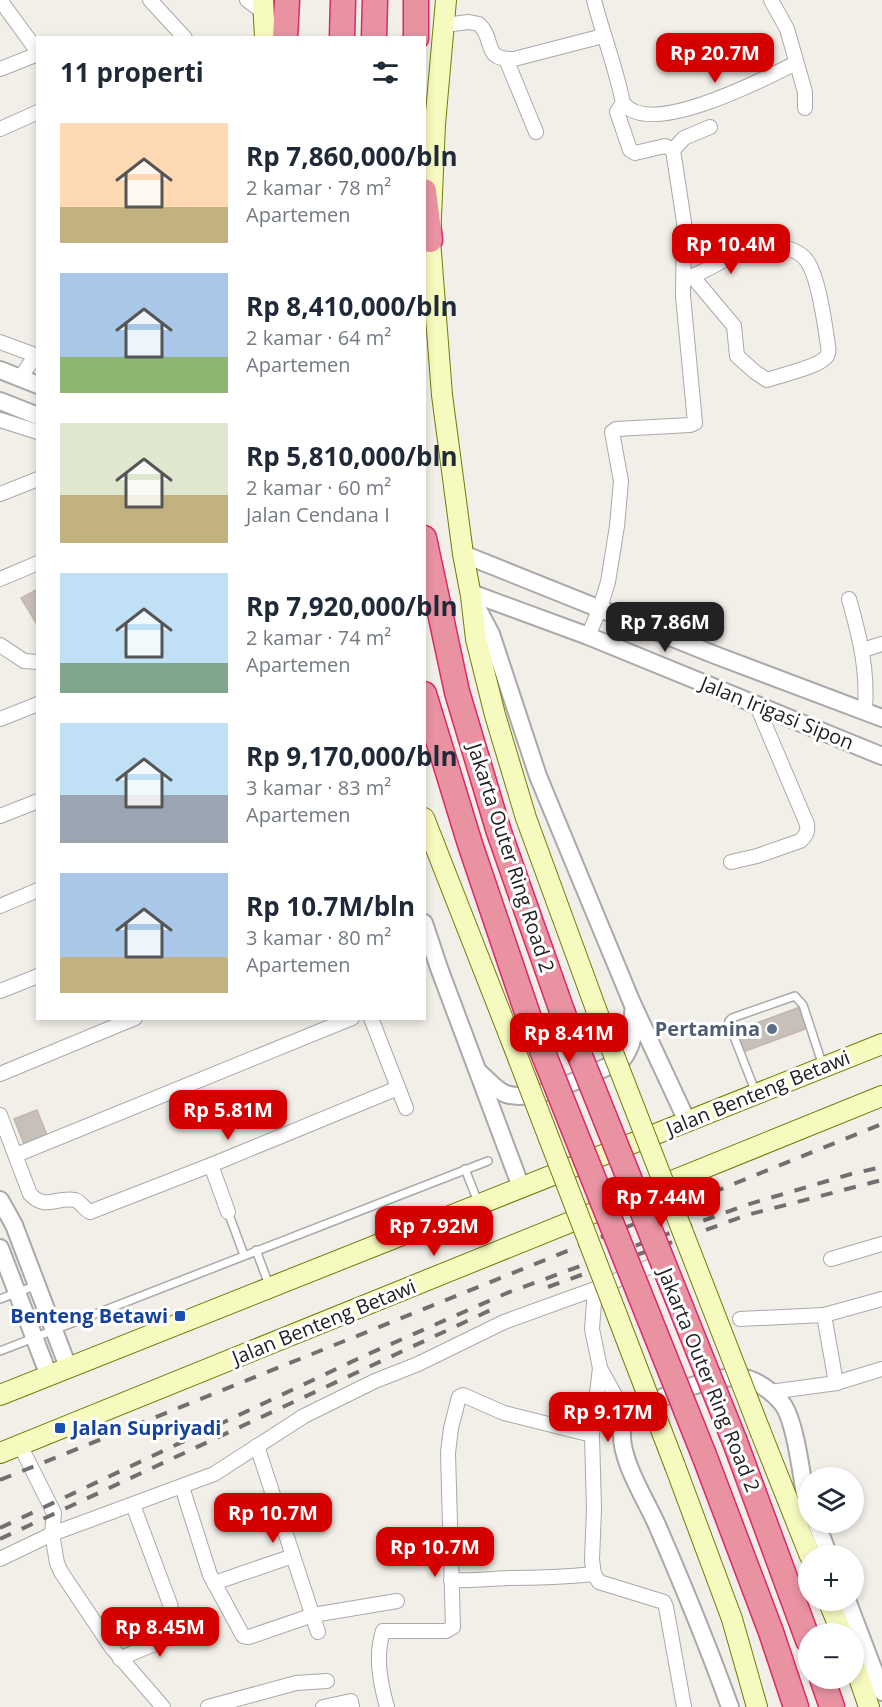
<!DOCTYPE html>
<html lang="id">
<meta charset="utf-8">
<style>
body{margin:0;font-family:"Open Sans",sans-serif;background:#f2f2f3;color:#1f2937;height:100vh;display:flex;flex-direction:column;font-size:22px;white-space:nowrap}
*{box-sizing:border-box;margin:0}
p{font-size:20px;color:#747a83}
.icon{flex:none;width:33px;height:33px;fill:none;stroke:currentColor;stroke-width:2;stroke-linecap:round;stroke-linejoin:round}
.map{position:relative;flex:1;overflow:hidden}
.drawer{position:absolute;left:36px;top:36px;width:390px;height:984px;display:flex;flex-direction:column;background:#fff;border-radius:0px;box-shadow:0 3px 9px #0003}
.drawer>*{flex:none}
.tools{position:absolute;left:798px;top:1467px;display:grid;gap:12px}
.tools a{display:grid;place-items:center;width:66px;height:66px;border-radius:50%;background:#fff;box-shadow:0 3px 9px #0003;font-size:30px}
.price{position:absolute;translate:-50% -51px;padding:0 14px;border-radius:12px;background:#d40000;color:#fff;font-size:20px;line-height:39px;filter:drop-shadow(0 2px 3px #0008)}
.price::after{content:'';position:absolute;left:50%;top:36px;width:18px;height:14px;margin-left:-9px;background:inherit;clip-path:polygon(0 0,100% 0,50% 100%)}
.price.on{background:#222;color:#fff}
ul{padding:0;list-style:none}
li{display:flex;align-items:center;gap:18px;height:150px;padding:0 24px}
li span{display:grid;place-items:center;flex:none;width:168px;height:120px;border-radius:0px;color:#555}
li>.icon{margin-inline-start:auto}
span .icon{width:72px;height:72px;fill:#fffc;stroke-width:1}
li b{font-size:26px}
h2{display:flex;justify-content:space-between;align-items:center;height:72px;padding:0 24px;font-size:26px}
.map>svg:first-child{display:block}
</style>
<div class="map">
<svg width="882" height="1707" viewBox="0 0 882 1707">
<rect width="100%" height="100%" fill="#f2efe9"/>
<g fill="#c7bfb8" stroke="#c4b6ab" stroke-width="1.5">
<polygon points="38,589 38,626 21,598"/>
<polygon points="800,1007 808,1028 743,1052 735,1031"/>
<polygon points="37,1110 47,1135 24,1144 14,1119"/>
</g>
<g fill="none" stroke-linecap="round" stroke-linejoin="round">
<defs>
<g id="service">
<polyline points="756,1093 729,1024 729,1021 732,1018 795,996 803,1005 823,1066"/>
<polyline points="465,1169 478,1202"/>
<polyline points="228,1212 244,1255"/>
<polyline points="256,1250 269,1285"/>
<polyline points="0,1299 37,1285"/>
<polyline points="0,1351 488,1161"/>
</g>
<g id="minor">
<polyline points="0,0 38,52"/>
<polyline points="150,0 185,38"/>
<polyline points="247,0 263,12"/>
<path d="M594 0C603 35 616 68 623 103L617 112 630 150 635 153 665 146 673 150"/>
<polyline points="771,0 787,29 805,92 805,108"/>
<path d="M444 25 469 22 479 24C496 40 481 60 514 59L603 36"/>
<polyline points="506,59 536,132"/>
<polyline points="0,69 38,54"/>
<path d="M623 103C650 139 766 78 796 63"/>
<polyline points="0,129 38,112"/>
<polyline points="673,150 684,138 710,127"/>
<path d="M684 279C708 272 728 255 751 248 767 243 797 246 807 261 819 278 825 325 828 346 829 350 829 352 827 356 820 367 780 375 767 380L755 372 737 356 734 326 692 276"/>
<polyline points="0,342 38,356"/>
<polyline points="20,378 36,355"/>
<polyline points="0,420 38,432"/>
<polyline points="0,494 38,479"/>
<polyline points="0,579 38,563"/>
<path d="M849 599C860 638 868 670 865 711"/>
<polyline points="588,636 600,608 608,582 617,526 621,481 612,432 616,429 690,425 695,423 683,296 684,222 673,150"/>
<polyline points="0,645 24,661 38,662"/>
<polyline points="863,650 882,644"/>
<polyline points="0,719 38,704"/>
<polyline points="0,816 38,801"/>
<path d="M731 862 757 856 800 841C806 836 808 832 807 824L757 706"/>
<polyline points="0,906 38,890"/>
<polyline points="0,991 38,976"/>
<polyline points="371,1018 406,1108"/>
<polyline points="0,1074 135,1018"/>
<path d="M0 1115 30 1194C46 1211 57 1196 75 1200 81 1202 84 1209 90 1212L211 1165 398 1088"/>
<polyline points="16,1155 352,1018"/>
<polyline points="211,1165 228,1212"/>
<polyline points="831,1259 882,1244"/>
<polyline points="659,1263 595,1289 592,1329 600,1368 592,1435 594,1509 592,1560 594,1574 599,1582 664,1602 666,1607 684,1707"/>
<polyline points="824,1315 836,1383 882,1369"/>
<polyline points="740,1319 824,1315 882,1299"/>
<polyline points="600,1368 628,1419"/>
<polyline points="770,1392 837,1383"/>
<polyline points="20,1445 54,1513 52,1534 57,1563 61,1572 112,1648 163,1707"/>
<polyline points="257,1446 318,1632"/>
<polyline points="182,1487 210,1575 243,1636 249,1637 313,1615 397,1601"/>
<polyline points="0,1559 52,1534 214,1474 304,1416 375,1381 418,1364 504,1322 595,1289"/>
<path d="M451 1580C471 1581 489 1579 508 1578 537 1578 565 1577 594 1574"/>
<polyline points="214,1583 293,1556"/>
<path d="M120 1659C134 1651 168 1641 176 1630L170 1604 133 1505"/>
<polyline points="208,1707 296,1683 327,1681"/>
<polyline points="323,1707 351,1701 352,1707"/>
<path d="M387 1707C380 1682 375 1656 383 1631H446L453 1627 448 1453 451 1428 459 1397 463 1395 504 1413 592 1435"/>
</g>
<g id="tertiary">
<polyline points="0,370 38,385"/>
<polyline points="0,401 38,416"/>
<polyline points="463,554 715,655 882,718"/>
<polyline points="471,593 588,636 882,756"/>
<polyline points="473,600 491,634 538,776 632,1003 687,1121"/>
<polyline points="424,923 439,968 521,1187"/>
<path d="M480 1073C488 1080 497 1091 506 1094 537 1104 592 1073 622 1060 634 1044 634 1032 633 1012"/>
<polyline points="0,1200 14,1225 68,1367"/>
<polyline points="0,1248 49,1376"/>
<polyline points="816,1522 829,1556"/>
<polyline points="847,1600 882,1692"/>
<path d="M730 1707C708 1646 683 1585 657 1525 646 1500 620 1460 622 1432 624 1404 715 1375 739 1377 757 1379 770 1390 781 1402 795 1418 801 1472 805 1494L808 1503"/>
</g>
<g id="secondary">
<polyline points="263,0 265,38"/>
<polyline points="446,0 435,124 430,240 442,395 463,554 471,596 476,639 495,715 526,818 596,1009"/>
<polyline points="424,818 510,1037"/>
<polyline points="0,1395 882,1044"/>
<polyline points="761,1433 810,1556"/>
<polyline points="0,1453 882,1096"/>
<polyline points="675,1466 732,1619 757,1707"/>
<polyline points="828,1600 842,1634"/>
<polyline points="854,1663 869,1707"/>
</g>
<g id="motorway">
<polyline points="285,38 287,0"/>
<polyline points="342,38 343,0"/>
<polyline points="374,38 375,0"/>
<polyline points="416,38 416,0"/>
<polyline points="424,191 430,240"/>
<polyline points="424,538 457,692 499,832 562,1011"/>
<polyline points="424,694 470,844 528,1015"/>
<polyline points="735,1442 808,1640"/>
<polyline points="704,1455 771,1632 796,1707"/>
<polyline points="822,1678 832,1707"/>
</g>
</defs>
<use href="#service" stroke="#a9a9a9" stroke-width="10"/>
<use href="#minor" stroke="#a9a9a9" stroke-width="16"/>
<use href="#tertiary" stroke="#a9a9a9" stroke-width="20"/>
<use href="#secondary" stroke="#707d05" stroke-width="22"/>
<use href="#motorway" stroke="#dc2a67" stroke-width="27"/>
<use href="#service" stroke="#fff" stroke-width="7"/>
<use href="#minor" stroke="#fff" stroke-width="14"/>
<use href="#tertiary" stroke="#fff" stroke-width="16"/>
<use href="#secondary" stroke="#f7fabf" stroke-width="20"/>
<use href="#motorway" stroke="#e892a2" stroke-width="24"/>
<g stroke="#707070" stroke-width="4" stroke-dasharray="12 12" stroke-linecap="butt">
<polyline points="548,1287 747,1215 882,1180"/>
<polyline points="0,1480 882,1124"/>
<polyline points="0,1528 366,1355 507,1293 746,1205 851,1174 882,1167"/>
<polyline points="0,1539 495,1308"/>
</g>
<defs>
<g id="secondary-bridge">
<polyline points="596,1009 761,1433"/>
<polyline points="510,1037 675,1466"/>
</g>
<g id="motorway-bridge">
<polyline points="562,1011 735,1442"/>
<polyline points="528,1015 704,1455"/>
</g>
</defs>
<use href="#secondary-bridge" stroke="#707d05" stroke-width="22" stroke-linecap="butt"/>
<use href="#motorway-bridge" stroke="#dc2a67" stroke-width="27" stroke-linecap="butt"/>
<use href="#secondary-bridge" stroke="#f7fabf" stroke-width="20"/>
<use href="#motorway-bridge" stroke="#e892a2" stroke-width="24"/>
</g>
<circle fill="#5c6f8a" stroke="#fff" stroke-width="2" cx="772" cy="1029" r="6"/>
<g fill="#1a4fb4" stroke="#fff" stroke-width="2">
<rect x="174" y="1310" width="12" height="12" rx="3"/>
<rect x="54" y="1422" width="12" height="12" rx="3"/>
</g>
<g text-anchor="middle" stroke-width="6" stroke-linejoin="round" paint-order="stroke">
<g font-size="20" fill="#222" stroke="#fff">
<text transform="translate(777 713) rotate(22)" y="7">Jalan Irigasi Sipon</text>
<text transform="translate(511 858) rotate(72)" y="7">Jakarta Outer Ring Road 2</text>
<text transform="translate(758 1093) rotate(-22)" y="7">Jalan Benteng Betawi</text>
<text transform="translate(324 1322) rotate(-22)" y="7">Jalan Benteng Betawi</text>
<text transform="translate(709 1380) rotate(68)" y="7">Jakarta Outer Ring Road 2</text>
</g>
<g font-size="20" font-weight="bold" fill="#4e5e75" stroke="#fff" text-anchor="end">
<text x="760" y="1036">Pertamina</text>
</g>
<g font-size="20" font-weight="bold" fill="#164399" stroke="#fff" text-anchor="end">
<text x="168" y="1323">Benteng Betawi</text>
<text x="72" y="1435" text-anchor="start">Jalan Supriyadi</text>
</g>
</g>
</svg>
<div class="tools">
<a><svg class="icon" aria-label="layers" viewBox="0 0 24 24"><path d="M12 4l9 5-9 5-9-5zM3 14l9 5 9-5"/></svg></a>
<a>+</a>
<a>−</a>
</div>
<b class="price" style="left:715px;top:84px">Rp 20.7M</b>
<b class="price" style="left:731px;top:275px">Rp 10.4M</b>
<b class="price on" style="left:665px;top:653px">Rp 7.86M</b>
<b class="price" style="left:569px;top:1064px">Rp 8.41M</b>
<b class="price" style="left:228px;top:1141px">Rp 5.81M</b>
<b class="price" style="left:661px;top:1228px">Rp 7.44M</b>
<b class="price" style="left:434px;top:1257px">Rp 7.92M</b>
<b class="price" style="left:608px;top:1443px">Rp 9.17M</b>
<b class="price" style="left:273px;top:1544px">Rp 10.7M</b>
<b class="price" style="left:435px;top:1578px">Rp 10.7M</b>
<b class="price" style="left:160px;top:1658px">Rp 8.45M</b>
<section class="drawer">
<h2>11 properti<svg class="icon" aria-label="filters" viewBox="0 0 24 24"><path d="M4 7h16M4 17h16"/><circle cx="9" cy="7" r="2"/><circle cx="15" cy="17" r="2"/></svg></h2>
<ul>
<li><span style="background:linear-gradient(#ffd9b3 70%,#c2b280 0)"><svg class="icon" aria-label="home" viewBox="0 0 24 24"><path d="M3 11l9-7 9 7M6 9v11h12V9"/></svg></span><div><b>Rp 7,860,000/bln</b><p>2 kamar · 78 m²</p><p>Apartemen</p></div></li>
<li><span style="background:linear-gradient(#a9c7e8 70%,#8fb573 0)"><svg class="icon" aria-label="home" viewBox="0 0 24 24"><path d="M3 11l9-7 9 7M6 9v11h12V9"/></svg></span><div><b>Rp 8,410,000/bln</b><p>2 kamar · 64 m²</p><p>Apartemen</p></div></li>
<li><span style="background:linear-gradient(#dfe7d0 60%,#c2b280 0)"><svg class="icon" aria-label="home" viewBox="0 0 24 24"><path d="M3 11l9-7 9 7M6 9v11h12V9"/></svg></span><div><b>Rp 5,810,000/bln</b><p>2 kamar · 60 m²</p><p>Jalan Cendana I</p></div></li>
<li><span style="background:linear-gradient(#bfe0f5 75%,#7fa58c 0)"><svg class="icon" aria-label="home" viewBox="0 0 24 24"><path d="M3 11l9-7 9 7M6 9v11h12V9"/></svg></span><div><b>Rp 7,920,000/bln</b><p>2 kamar · 74 m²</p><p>Apartemen</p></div></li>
<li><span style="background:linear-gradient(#bfe0f5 60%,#9aa5b1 0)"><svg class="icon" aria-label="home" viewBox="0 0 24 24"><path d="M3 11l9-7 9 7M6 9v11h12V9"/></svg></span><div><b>Rp 9,170,000/bln</b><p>3 kamar · 83 m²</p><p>Apartemen</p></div></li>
<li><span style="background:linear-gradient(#a9c7e8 70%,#c2b280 0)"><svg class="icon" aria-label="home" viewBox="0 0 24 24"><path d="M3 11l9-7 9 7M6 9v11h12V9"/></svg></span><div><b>Rp 10.7M/bln</b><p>3 kamar · 80 m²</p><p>Apartemen</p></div></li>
</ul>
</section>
</div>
